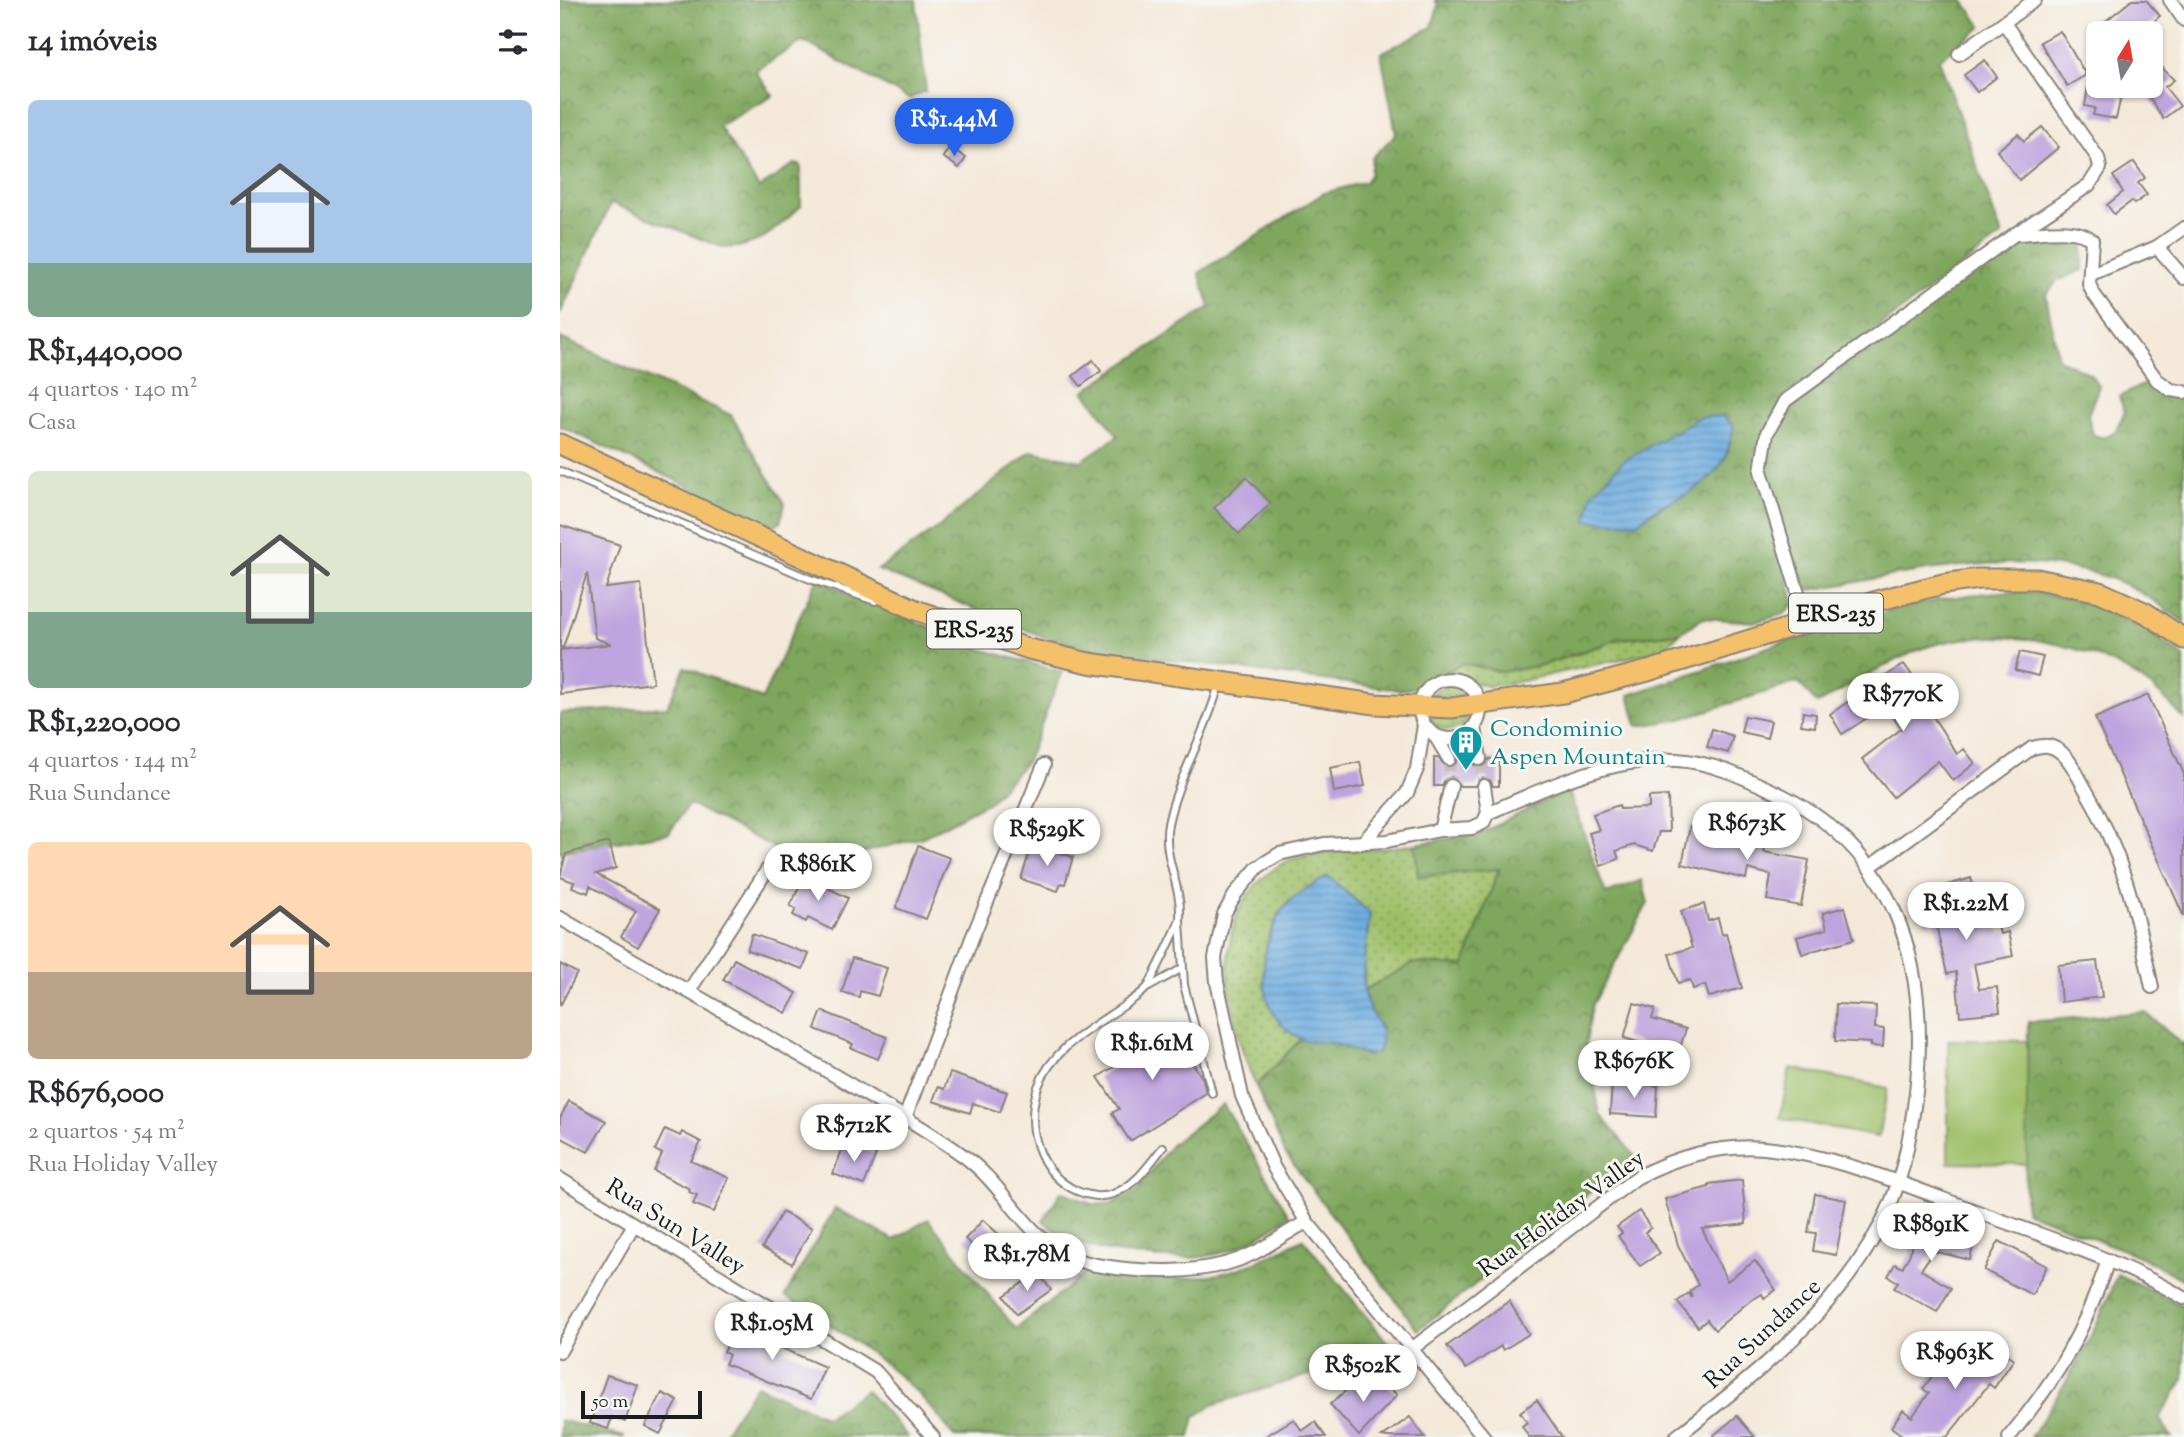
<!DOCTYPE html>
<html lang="pt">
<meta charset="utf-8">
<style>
body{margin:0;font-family:"Sorts Mill Goudy",serif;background:#f2f2f3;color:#2b2b33;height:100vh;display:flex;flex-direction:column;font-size:26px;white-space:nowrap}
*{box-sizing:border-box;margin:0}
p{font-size:23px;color:#7c7c81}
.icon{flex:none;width:38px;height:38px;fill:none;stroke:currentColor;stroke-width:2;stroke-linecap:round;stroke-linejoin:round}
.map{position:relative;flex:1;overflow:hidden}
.drawer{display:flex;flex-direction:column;background:#fff;width:560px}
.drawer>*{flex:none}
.needle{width:46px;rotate:11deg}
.buttons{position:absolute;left:1526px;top:21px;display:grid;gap:14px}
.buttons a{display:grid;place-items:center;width:77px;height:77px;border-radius:10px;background:#fff;box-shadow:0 2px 5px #0004;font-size:35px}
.scale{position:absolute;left:21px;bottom:18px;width:121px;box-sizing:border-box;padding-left:7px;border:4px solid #1c1c1c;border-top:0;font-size:19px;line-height:24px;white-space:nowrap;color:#1c1c1c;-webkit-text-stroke:5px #f6f6f2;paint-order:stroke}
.price{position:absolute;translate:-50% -60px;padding:0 16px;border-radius:24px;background:#fff;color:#222;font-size:23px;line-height:46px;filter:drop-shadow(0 2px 4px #0008)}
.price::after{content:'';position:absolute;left:50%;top:42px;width:21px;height:16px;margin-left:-10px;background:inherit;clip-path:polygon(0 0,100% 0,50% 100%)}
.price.on{background:#2563eb;color:#fff}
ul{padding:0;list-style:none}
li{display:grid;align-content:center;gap:14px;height:371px;padding:0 28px}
li span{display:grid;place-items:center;height:217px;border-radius:10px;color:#555}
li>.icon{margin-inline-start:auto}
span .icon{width:126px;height:126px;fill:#fffc;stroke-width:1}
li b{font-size:30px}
h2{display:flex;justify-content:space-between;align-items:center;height:84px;padding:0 28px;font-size:30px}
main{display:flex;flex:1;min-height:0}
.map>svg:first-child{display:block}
</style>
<main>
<section class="drawer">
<h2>14 imóveis<svg class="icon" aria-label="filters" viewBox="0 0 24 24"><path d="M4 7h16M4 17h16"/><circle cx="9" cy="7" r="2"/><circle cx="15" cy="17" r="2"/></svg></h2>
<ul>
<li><span style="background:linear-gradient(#a9c7e8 75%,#7fa58c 0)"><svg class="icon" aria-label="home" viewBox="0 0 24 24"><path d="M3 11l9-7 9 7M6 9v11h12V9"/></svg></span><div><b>R$1,440,000</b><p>4 quartos · 140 m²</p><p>Casa</p></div></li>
<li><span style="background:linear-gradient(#dfe7d0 65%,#7fa58c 0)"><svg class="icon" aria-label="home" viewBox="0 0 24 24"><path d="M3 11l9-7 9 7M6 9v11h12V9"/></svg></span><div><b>R$1,220,000</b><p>4 quartos · 144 m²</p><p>Rua Sundance</p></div></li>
<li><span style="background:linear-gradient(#ffd9b3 60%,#b9a48a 0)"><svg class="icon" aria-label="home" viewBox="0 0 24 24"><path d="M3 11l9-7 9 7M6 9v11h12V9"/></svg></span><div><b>R$676,000</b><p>2 quartos · 54 m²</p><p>Rua Holiday Valley</p></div></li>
</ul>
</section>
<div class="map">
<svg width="1624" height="1437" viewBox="0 0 1624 1437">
<defs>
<pattern id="grass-dots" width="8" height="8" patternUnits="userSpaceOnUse" patternTransform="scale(1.75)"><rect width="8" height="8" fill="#9ebf68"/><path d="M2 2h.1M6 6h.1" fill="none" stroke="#809a55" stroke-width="1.8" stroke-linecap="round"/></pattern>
<pattern id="forest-crowns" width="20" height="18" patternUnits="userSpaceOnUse" patternTransform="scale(1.75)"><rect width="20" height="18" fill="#7ea65c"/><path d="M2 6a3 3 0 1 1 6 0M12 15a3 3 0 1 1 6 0" fill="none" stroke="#66864b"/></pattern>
<pattern id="water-rules" width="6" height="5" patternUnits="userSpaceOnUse" patternTransform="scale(1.75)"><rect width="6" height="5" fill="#6cabdf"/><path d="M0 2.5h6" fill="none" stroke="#588ab4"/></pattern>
</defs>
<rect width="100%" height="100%" fill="#f6f6f2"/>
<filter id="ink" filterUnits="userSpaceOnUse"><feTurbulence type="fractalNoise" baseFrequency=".0143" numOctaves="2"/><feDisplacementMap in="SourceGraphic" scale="14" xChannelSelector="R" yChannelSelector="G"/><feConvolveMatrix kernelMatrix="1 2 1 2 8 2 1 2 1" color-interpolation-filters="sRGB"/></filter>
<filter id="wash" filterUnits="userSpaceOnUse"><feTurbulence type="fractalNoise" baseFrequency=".00686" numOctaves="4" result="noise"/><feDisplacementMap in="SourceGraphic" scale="28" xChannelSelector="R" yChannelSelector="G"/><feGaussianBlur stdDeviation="1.57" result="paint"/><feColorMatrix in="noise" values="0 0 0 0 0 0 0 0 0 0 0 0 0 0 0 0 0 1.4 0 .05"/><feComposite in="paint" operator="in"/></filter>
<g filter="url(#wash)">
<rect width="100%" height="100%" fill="#f4e9d9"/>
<g fill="url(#grass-dots)" stroke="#5d6e42" stroke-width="2">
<polygon points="1120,633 1102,650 948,684 927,686 888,674 873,678 903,663 942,672 986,664 1059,639"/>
<polygon points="885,685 900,687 909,696 868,696"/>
<path d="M911 716C900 733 880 736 868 717Z"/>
<path d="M855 844 858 877 939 868 904 966 854 963 804 990 805 967 729 901 715 921 706 946 720 1021 741 1039 696 1086C671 1028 648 934 698 883 708 873 719 863 733 859 773 847 814 852 855 844Z"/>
</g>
<g fill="url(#forest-crowns)" stroke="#4d613c" stroke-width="2" fill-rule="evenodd">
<path d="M0 0H356L366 91 349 99 243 41 195 71 213 96 159 126 199 188 234 164 241 165V206C217 228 199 248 164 248L51 203 0 314Z"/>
<path d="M875 0H1403L1422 27 1379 59 1442 236 1223 398 1196 471 1235 604 1222 615 1194 622 1143 618 1120 633 1059 639 986 664 942 672 903 663 858 687 840 690 535 650 484 637 318 570 380 526 471 451 521 461 558 436 524 391 650 307 639 273 764 193 805 182 810 175 812 158 836 134 821 53 872 27 878 5ZM1166 456C1144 490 1108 500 1076 523Z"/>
<path d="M1510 240 1523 247V270L1497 281 1486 295 1498 359 1529 373 1539 386 1528 415 1533 435 1545 438 1556 430 1565 412 1559 397 1592 380 1601 391 1624 398V622C1604 608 1583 592 1560 582 1461 542 1344 576 1243 591 1232 556 1211 505 1206 471 1203 447 1216 423 1229 406L1457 242Z"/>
<polygon points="0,338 171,415 225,504 220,523 213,526 0,426"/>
<polygon points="257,579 421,649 502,672 467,761 429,802 363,837 290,856 230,856 129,804 109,833 0,852 0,713 107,707 125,667 202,699"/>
<path d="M1461 591C1526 598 1572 617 1624 657V719C1613 708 1602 695 1590 686 1532 641 1430 623 1361 649 1325 663 1291 686 1257 704L1238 682 1118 720 1077 726 1069 695C1188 656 1336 593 1461 591Z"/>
<polygon points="1008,789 1046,894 1082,880 1088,903 1032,1006 1026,1042 1040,1115 1075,1156 858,1330 725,1153 696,1086 741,1039 774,1044 809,1056 822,1028 810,1014 804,990 854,963 904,966 939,869 858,877 855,844 921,833"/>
<polygon points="1585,1012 1622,1044 1624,1043 1624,1280 1581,1257 1465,1211 1468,1022"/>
<path d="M663 1104 730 1217C706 1231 681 1250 653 1255 614 1263 540 1255 505 1237 497 1233 490 1226 483 1221L501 1191 534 1205 553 1203 576 1191 611 1145Z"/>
<path d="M275 1208 334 1240 368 1219 456 1329 527 1272C576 1276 626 1285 674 1270 697 1263 721 1249 743 1239L833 1349 652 1405 635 1417 630 1437H394C348 1371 291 1339 225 1296Z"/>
<path d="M1557 1274 1624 1306V1379L1599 1418 1612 1437H1470C1506 1386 1536 1333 1557 1274Z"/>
<polygon points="196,1385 266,1417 306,1390 348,1437 161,1437"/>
<polygon points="0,1420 65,1437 0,1437"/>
</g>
<g fill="#9ebf68" stroke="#5d6e42" stroke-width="2">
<polygon points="1388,1040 1467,1041 1467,1164 1388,1163"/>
<polygon points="1230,1068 1328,1088 1318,1137 1220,1118"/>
</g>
<g fill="url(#water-rules)" stroke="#44647e" stroke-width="2">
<polygon points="1163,416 1174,427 1166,456 1160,466 1147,481 1124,496 1101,505 1076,523 1027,521 1032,494 1063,461 1141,417"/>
<path d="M768 876 810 913C808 938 801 967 804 992 808 1019 830 1025 818 1053 802 1058 789 1047 773 1043 763 1041 750 1043 741 1039 690 1015 697 939 728 903 738 892 755 884 768 876Z"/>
</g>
<g id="blocks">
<g fill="#bea4de">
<polygon points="1572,0 1586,0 1600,16 1581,32 1578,29 1572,33 1551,33 1543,23"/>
<polygon points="1500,31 1526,75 1507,86 1480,42"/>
<polygon points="1591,56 1614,80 1605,87 1620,106 1603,119 1582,86 1591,86"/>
<polygon points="1425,60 1437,77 1417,92 1404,75"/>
<polygon points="1528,86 1551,86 1549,94 1561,96 1556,119 1533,115 1535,108 1525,106"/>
<polygon points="1482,127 1499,147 1459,180 1437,151 1458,134 1464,141"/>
<polygon points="390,147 406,158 399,168 383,157"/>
<polygon points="1574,162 1585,178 1578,183 1587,195 1574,204 1572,201 1554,214 1547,205 1563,192 1553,176"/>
<polygon points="533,360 541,371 521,386 513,376"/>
<polygon points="686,477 711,503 679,534 654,508"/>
<polygon points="0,525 60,545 46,588 81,584 93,683 0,694 0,650 51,644 35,638 27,573 3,648 0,647"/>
<polygon points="1460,652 1483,657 1478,676 1455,670"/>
<polygon points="1344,664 1358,684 1354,687 1397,754 1404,749 1415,763 1393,781 1378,761 1333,797 1302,759 1341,729 1326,706 1282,734 1270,714"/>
<polygon points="1588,695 1624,774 1624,917 1535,718"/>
<polygon points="1243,712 1256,714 1255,727 1241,725"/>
<polygon points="1185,716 1211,721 1207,738 1181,732"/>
<polygon points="1152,729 1173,736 1168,753 1147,747"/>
<polygon points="874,758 878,758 888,768 894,766 898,759 911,759 914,765 921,768 929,759 939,759 939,786 933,786 930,780 923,777 915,786 900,786 892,777 885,779 882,786 874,786"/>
<polygon points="800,762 805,786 774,792 770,768"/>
<polygon points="1108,796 1109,832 1099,832 1093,851 1074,845 1056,851 1059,859 1041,866 1029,833 1039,830 1033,814 1059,805 1060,809 1089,808 1089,797"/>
<polygon points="1130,826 1171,835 1173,828 1186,831 1183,843 1205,848 1204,852 1249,860 1241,906 1207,900 1211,875 1188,869 1186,879 1122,864"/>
<polygon points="49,842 56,868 36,874 100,909 78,947 61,937 76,911 30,886 28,893 12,887 14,882 0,877 6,854"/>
<polygon points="472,844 513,857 505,884 501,883 498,891 461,879"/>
<polygon points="358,846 390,858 366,919 336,908"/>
<polygon points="245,876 288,898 272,930 248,918 246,922 233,915 236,909 230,906"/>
<polygon points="1411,878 1426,925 1437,923 1440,934 1448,932 1453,956 1414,964 1419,989 1437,987 1440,1012 1400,1016 1396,972 1387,974 1375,920 1366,923 1358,894"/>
<polygon points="1144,904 1148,921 1158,918 1162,934 1166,933 1182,988 1149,997 1145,985 1133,989 1130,980 1118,983 1109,954 1132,948 1121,911"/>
<polygon points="1285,907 1294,939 1242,954 1237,937 1267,929 1263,913"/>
<polygon points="192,934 249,954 243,969 187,950"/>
<polygon points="292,958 327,968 318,996 300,991 299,997 282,992"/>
<polygon points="174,959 237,993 226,1013 163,980"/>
<polygon points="1537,961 1542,997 1501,1002 1498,965"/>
<polygon points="0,964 17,973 0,1006"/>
<polygon points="1074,1003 1095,1009 1092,1019 1126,1029 1118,1054 1064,1038"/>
<polygon points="1276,1004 1316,1006 1315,1028 1324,1029 1323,1047 1311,1046 1311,1043 1275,1041"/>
<polygon points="262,1011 327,1037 318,1059 291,1048 293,1044 255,1029"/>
<polygon points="593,1027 599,1036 610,1029 643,1079 646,1093 570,1141 552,1113 559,1109 538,1077 570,1057 563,1046"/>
<polygon points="390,1073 447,1092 440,1112 413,1103 410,1113 373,1101 378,1087 384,1089"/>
<polygon points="1052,1082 1098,1086 1096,1117 1050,1114"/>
<polygon points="9,1101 46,1121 28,1152 0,1137 0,1118"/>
<polygon points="105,1129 120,1136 122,1132 141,1142 131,1161 169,1178 154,1212 133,1204 137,1195 129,1192 130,1189 94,1171 102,1154 95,1150"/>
<polygon points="285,1142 316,1154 304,1185 273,1174"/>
<polygon points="1182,1180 1186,1224 1142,1229 1167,1281 1195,1261 1216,1290 1204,1298 1202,1294 1187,1303 1155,1330 1147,1320 1138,1327 1117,1302 1129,1293 1132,1298 1130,1291 1138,1285 1118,1245 1105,1199 1149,1187 1149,1184"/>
<polygon points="1255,1194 1286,1200 1276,1255 1253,1251 1256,1233 1248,1232"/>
<polygon points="1079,1211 1091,1228 1085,1232 1100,1253 1080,1266 1058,1236 1062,1233 1057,1227"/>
<polygon points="222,1212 252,1228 232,1264 202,1248"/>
<polygon points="423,1220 455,1249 437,1268 405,1239"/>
<polygon points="1355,1224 1383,1229 1383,1225 1416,1233 1410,1260 1373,1251 1361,1270 1391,1288 1377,1312 1334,1288 1338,1282 1328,1276 1335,1264 1342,1268 1350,1254"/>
<polygon points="1439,1241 1487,1266 1472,1295 1424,1270"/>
<polygon points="478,1272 491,1290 457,1314 444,1296"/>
<polygon points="949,1301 969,1334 943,1350 941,1346 906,1369 887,1346"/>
<polygon points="179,1322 217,1340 215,1345 265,1367 251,1399 165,1364 169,1355 164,1352"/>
<polygon points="1422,1337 1454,1359 1434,1388 1429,1384 1387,1437 1345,1437 1331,1427 1343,1410 1352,1417 1369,1393 1363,1389 1375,1372 1381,1376 1405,1342 1414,1348"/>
<polygon points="47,1375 78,1385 65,1422 52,1417 48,1429 30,1423"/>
<polygon points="818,1376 837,1395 799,1436 770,1404 796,1382 804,1391"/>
<polygon points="102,1393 118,1401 100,1434 85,1426"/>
<polygon points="977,1400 1002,1437 969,1437 962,1426 967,1422 960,1412"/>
<polygon points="1177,1416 1195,1437 1152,1437"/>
<polygon points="850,1417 865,1437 822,1437"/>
<polygon points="734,1419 742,1431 755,1422 766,1437 704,1437"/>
</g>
</g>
</g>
<g filter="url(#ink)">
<use href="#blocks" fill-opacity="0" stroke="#88827a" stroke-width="2"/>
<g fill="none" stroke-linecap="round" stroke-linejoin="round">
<g stroke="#c9c0b3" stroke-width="12" stroke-dasharray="12 6" stroke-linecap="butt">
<polyline points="889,759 891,786"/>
<polyline points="920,759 924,786"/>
</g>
<defs>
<g id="service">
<polyline points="0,471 250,579 315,601"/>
<polyline points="620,921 624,985 652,1093"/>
<polyline points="589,987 621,969"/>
<path d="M603 1147C588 1166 576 1185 553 1194 542 1198 528 1196 517 1191 478 1173 465 1127 478 1087 492 1048 533 1027 565 1005 573 999 584 993 589 985 594 974 620 925 620 918 622 885 602 857 608 824 617 778 647 732 659 684"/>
</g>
<g id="minor">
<polyline points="1610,0 1624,20"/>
<polyline points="1399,54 1475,0"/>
<path d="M1455 234C1477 234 1515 225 1532 240L1529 284 1533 293 1597 380 1611 390 1624 392"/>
<polyline points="1597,247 1624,228"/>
<polyline points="1531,274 1597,247 1624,278"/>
<polyline points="1247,622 1201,471 1207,433 1225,401 1455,234 1529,185 1540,168 1538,158 1444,23"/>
<circle cx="890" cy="709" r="30"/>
<polyline points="915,727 920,759"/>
<polyline points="874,734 889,759"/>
<polyline points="924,786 928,813"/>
<polyline points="880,830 891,786"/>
<polyline points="802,843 847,793 857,769 864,725"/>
<path d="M1311 866 1472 748C1477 747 1484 745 1488 746 1506 749 1515 771 1523 785 1563 852 1576 912 1592 987"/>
<path d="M0 918C96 974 193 1027 289 1084 326 1107 365 1128 401 1154 453 1190 468 1253 536 1265 584 1273 647 1276 692 1254 711 1245 728 1231 747 1222"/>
<polyline points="129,991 207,870"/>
<polyline points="345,1118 412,938 484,765"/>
<polyline points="0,1179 316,1372 373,1437"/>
<path d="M853 1348 1076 1178C1114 1157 1161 1144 1204 1148 1277 1155 1349 1187 1418 1212 1488 1238 1560 1260 1624 1298"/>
<polyline points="0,1351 73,1226"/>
<path d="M924 1437 747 1222 714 1168 682 1096 657 982 655 958 664 914 676 893 698 867 719 854 764 844 827 841 880 830 912 828 923 823 928 813C987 787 1051 757 1117 760 1150 762 1181 776 1211 790 1336 847 1370 963 1356 1092 1351 1130 1345 1169 1330 1205 1288 1303 1199 1372 1116 1437"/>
<path d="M1449 1437C1498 1377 1524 1333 1548 1260"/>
</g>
<polyline id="primary" points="0,444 356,610 469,649 529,663 815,704 891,708 1003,693 1088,671 1320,600 1383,584 1418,579 1477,579 1540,592 1586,613 1624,639"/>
</defs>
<use href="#service" stroke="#88827a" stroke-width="10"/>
<use href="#minor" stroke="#88827a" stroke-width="16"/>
<use href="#primary" stroke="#88827a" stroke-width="23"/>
<use href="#service" stroke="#fff" stroke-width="6"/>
<use href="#minor" stroke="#fff" stroke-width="12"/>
<use href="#primary" stroke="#f4c16a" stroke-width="19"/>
</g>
</g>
<defs>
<symbol id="building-pin" viewBox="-11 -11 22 30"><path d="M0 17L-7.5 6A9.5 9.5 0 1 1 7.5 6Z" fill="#0f9aa8" stroke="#f6f6f2"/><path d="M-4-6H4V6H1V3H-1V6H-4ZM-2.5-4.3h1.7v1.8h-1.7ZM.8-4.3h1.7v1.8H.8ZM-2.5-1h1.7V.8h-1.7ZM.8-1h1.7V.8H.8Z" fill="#fff"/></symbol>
</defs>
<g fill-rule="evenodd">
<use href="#building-pin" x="887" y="723" width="38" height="52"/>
</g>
<g text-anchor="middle" stroke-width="6" stroke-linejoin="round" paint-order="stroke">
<g fill="#f6f6f2" stroke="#5d5d5c" stroke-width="2">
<rect x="1229" y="593.5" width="94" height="39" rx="5"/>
<rect x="367" y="609.5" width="94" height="39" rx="5"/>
</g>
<g font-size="23" font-weight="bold" fill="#1c1c1c">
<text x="1276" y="621">ERS-235</text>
<text x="414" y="637">ERS-235</text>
</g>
<g font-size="24" fill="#0d838f" stroke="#f6f6f2" text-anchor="start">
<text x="930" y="736">Condominio<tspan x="930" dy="28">Aspen Mountain</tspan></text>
</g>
<g font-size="24" fill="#1c1c1c" stroke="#f6f6f2">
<text transform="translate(1001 1213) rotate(-36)" y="8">Rua Holiday Valley</text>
<text transform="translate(116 1226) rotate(32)" y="8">Rua Sun Valley</text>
<text transform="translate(1202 1333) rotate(-43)" y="8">Rua Sundance</text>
</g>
</g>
</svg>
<div class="buttons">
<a><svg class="needle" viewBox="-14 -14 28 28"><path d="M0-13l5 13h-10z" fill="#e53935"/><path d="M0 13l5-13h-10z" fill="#7c7c81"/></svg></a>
</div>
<div class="scale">50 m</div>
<b class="price on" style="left:394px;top:158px">R$1.44M</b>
<b class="price" style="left:1343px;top:733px">R$770K</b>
<b class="price" style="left:1187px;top:862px">R$673K</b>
<b class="price" style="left:487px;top:868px">R$529K</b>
<b class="price" style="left:258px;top:903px">R$861K</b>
<b class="price" style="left:1406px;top:942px">R$1.22M</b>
<b class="price" style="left:592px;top:1082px">R$1.61M</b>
<b class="price" style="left:1074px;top:1100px">R$676K</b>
<b class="price" style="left:294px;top:1164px">R$712K</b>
<b class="price" style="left:1371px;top:1263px">R$891K</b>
<b class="price" style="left:467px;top:1293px">R$1.78M</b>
<b class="price" style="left:212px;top:1362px">R$1.05M</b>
<b class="price" style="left:1395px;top:1391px">R$963K</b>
<b class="price" style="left:803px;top:1404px">R$502K</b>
</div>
</main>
